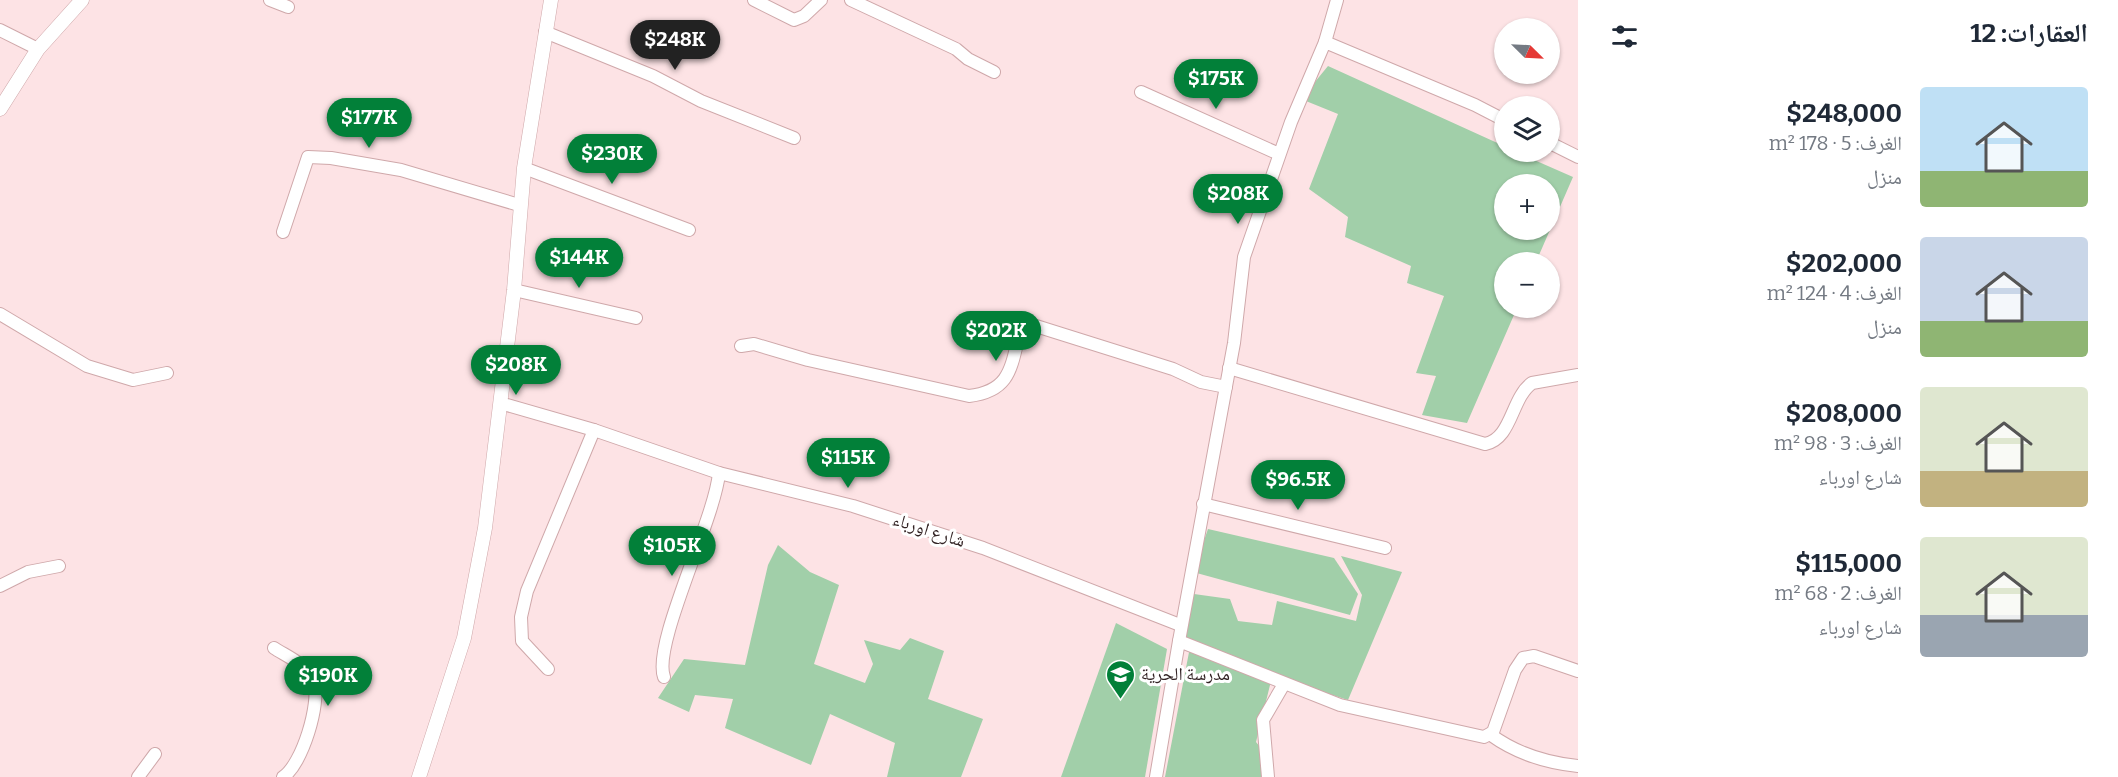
<!DOCTYPE html>
<html lang="ar">
<meta charset="utf-8">
<style>
body{margin:0;font-family:Bitter,"Noto Naskh Arabic",serif;background:#f6f6f7;color:#1f2937;direction:rtl;height:100vh;display:flex;flex-direction:column;font-size:22px;white-space:nowrap}
*{box-sizing:border-box;margin:0}
p{font-size:20px;color:#747a83}
.icon{flex:none;width:33px;height:33px;fill:none;stroke:currentColor;stroke-width:2;stroke-linecap:round;stroke-linejoin:round}
.map{position:relative;flex:1;overflow:hidden;direction:ltr}
.drawer{display:flex;flex-direction:column;background:#fff;width:540px}
.drawer>*{flex:none}
.needle{width:39px;rotate:114deg}
.fabs{position:absolute;left:1494px;top:18px;display:grid;gap:12px}
.fabs a{display:grid;place-items:center;width:66px;height:66px;border-radius:50%;background:#fff;box-shadow:0 2px 4px #0004;font-size:30px}
.price{position:absolute;translate:-50% -51px;padding:0 14px;border-radius:21px;background:#028039;color:#fff;font-size:20px;line-height:39px;filter:drop-shadow(0 2px 3px #0008)}
.price::after{content:'';position:absolute;left:50%;top:36px;width:18px;height:14px;margin-left:-9px;background:inherit;clip-path:polygon(0 0,100% 0,50% 100%)}
.price.current{background:#222;color:#fff}
ul{padding:0;list-style:none}
li{display:flex;align-items:center;gap:18px;height:150px;padding:0 30px}
li span{display:grid;place-items:center;flex:none;width:168px;height:120px;border-radius:6px;color:#555}
li>.icon{margin-inline-start:auto}
span .icon{width:72px;height:72px;fill:#fffc;stroke-width:1}
li b{font-size:26px}
h2{display:flex;justify-content:space-between;align-items:center;height:72px;padding:0 30px;font-size:26px}
main{display:flex;flex:1;min-height:0}
.map>svg:first-child{display:block}
</style>
<main>
<section class="drawer">
<h2>العقارات: 12<svg class="icon" aria-label="filters" viewBox="0 0 24 24"><path d="M4 7h16M4 17h16"/><circle cx="9" cy="7" r="2"/><circle cx="15" cy="17" r="2"/></svg></h2>
<ul>
<li><span style="background:linear-gradient(#bfe0f5 70%,#8fb573 0)"><svg class="icon" aria-label="home" viewBox="0 0 24 24"><path d="M3 11l9-7 9 7M6 9v11h12V9"/></svg></span><div><b>$248,000</b><p>الغرف: 5 · 178 m²</p><p>منزل</p></div></li>
<li><span style="background:linear-gradient(#c9d6e8 70%,#8fb573 0)"><svg class="icon" aria-label="home" viewBox="0 0 24 24"><path d="M3 11l9-7 9 7M6 9v11h12V9"/></svg></span><div><b>$202,000</b><p>الغرف: 4 · 124 m²</p><p>منزل</p></div></li>
<li><span style="background:linear-gradient(#dfe7d0 70%,#c2b280 0)"><svg class="icon" aria-label="home" viewBox="0 0 24 24"><path d="M3 11l9-7 9 7M6 9v11h12V9"/></svg></span><div><b>$208,000</b><p>الغرف: 3 · 98 m²</p><p>شارع اورباء</p></div></li>
<li><span style="background:linear-gradient(#dfe7d0 65%,#9aa5b1 0)"><svg class="icon" aria-label="home" viewBox="0 0 24 24"><path d="M3 11l9-7 9 7M6 9v11h12V9"/></svg></span><div><b>$115,000</b><p>الغرف: 2 · 68 m²</p><p>شارع اورباء</p></div></li>
</ul>
</section>
<div class="map">
<svg width="1578" height="777" viewBox="0 0 1578 777">
<rect width="100%" height="100%" fill="#fde3e5"/>
<g fill="#a1cfa9" fill-rule="evenodd">
<path d="M1328 66 1504 146V152H1516L1573 177 1536 262H1504V308H1517L1467 423 1422 415 1436 376 1416 373 1444 296 1407 283 1411 266 1345 237 1348 217 1309 189 1338 114 1301 99ZM1504 184H1550V230H1504Z"/>
<polygon points="1208,529 1334,558 1358,594 1350,615 1193,572"/>
<polygon points="778,545 810,572 839,585 814,664 865,683 873,664 864,640 900,650 910,638 944,651 928,699 983,719 961,777 887,777 895,743 830,714 811,765 725,728 733,699 695,695 689,712 658,698 684,659 745,665 768,565"/>
<polygon points="1341,556 1402,572 1348,700 1282,679 1185,638 1194,594 1230,599 1238,621 1272,625 1277,601 1356,621 1362,595"/>
<polygon points="1116,623 1167,649 1145,777 1061,777"/>
<polygon points="1190,647 1271,681 1256,742 1260,747 1262,777 1165,777"/>
</g>
<g fill="none" stroke-linecap="round" stroke-linejoin="round">
<defs>
<g id="minor">
<polyline points="270,0 288,7"/>
<polyline points="754,0 794,20 804,16 821,0"/>
<polyline points="851,0 956,49 968,59 994,72"/>
<polyline points="0,30 38,49"/>
<polyline points="545,32 653,76 701,101 794,138"/>
<polyline points="1325,42 1337,0"/>
<polyline points="1141,92 1279,154"/>
<polyline points="1550,143 1578,157"/>
<polyline points="524,168 689,230"/>
<polyline points="283,232 308,157 331,158 401,170 519,205"/>
<polyline points="514,290 636,318"/>
<polyline points="0,314 87,366 133,380 167,373"/>
<path d="M741 346 754 344 808 360 969 396C1011 391 1011 367 1020 331L1024 327 1036 326 1173 369 1201 382 1226 387"/>
<path d="M1229 368 1485 444C1512 439 1511 398 1532 383L1578 375"/>
<polyline points="500,403 594,430 719,473 853,506 983,548 1180,625"/>
<polyline points="1203,504 1385,548"/>
<polyline points="0,586 28,572 59,566"/>
<polyline points="1179,641 1234,343 1244,257 1291,122 1325,42 1475,105 1504,120"/>
<path d="M274 648C286 656 308 665 314 681 321 703 302 765 283 777"/>
<polyline points="548,669 522,641 521,617 527,591 594,430"/>
<path d="M664 677C652 644 715 519 719 473"/>
<path d="M1491 735C1516 753 1548 763 1578 766"/>
<polyline points="138,777 155,754"/>
<polyline points="1156,777 1179,641 1340,705 1484,737 1493,732 1515,670 1523,658 1534,656 1578,671"/>
<polyline points="1268,777 1263,720 1284,684"/>
</g>
<g id="tertiary">
<polyline points="0,109 38,49 82,0"/>
<polyline points="419,777 464,638 485,528 514,290 524,168 551,0"/>
</g>
</defs>
<use href="#minor" stroke="#cfa8aa" stroke-width="14"/>
<use href="#tertiary" stroke="#cfa8aa" stroke-width="15"/>
<use href="#minor" stroke="#fff" stroke-width="12"/>
<use href="#tertiary" stroke="#fff" stroke-width="14"/>
</g>
<defs>
<symbol id="school-pin" viewBox="-11 -11 22 30"><path d="M0 17L-7.5 6A9.5 9.5 0 1 1 7.5 6Z" fill="#028039" stroke="#fff"/><path d="M0-5L7-2L0 1L-7-2ZM-4 1L0 2.5L4 1V4Q0 6-4 4Z" fill="#fff"/></symbol>
</defs>
<g fill-rule="evenodd">
<use href="#school-pin" x="1104" y="658" width="33" height="45"/>
</g>
<g text-anchor="middle" stroke-width="6" stroke-linejoin="round" paint-order="stroke">
<g font-size="18" fill="#322324" stroke="#fff">
<text transform="translate(929 530) rotate(18)" y="6">شارع اورباء</text>
</g>
<g font-size="18" fill="#322324" stroke="#fff" text-anchor="start">
<text x="1141" y="680">مدرسة الحرية</text>
</g>
</g>
</svg>
<div class="fabs">
<a><svg class="needle" viewBox="-14 -14 28 28"><path d="M0-13l5 13h-10z" fill="#e53935"/><path d="M0 13l5-13h-10z" fill="#747a83"/></svg></a>
<a><svg class="icon" aria-label="layers" viewBox="0 0 24 24"><path d="M12 4l9 5-9 5-9-5zM3 14l9 5 9-5"/></svg></a>
<a>+</a>
<a>−</a>
</div>
<b class="price current" style="left:675px;top:71px">$248K</b>
<b class="price" style="left:1216px;top:110px">$175K</b>
<b class="price" style="left:369px;top:149px">$177K</b>
<b class="price" style="left:612px;top:185px">$230K</b>
<b class="price" style="left:1238px;top:225px">$208K</b>
<b class="price" style="left:579px;top:289px">$144K</b>
<b class="price" style="left:996px;top:362px">$202K</b>
<b class="price" style="left:516px;top:396px">$208K</b>
<b class="price" style="left:848px;top:489px">$115K</b>
<b class="price" style="left:1298px;top:511px">$96.5K</b>
<b class="price" style="left:672px;top:577px">$105K</b>
<b class="price" style="left:328px;top:707px">$190K</b>
</div>
</main>
